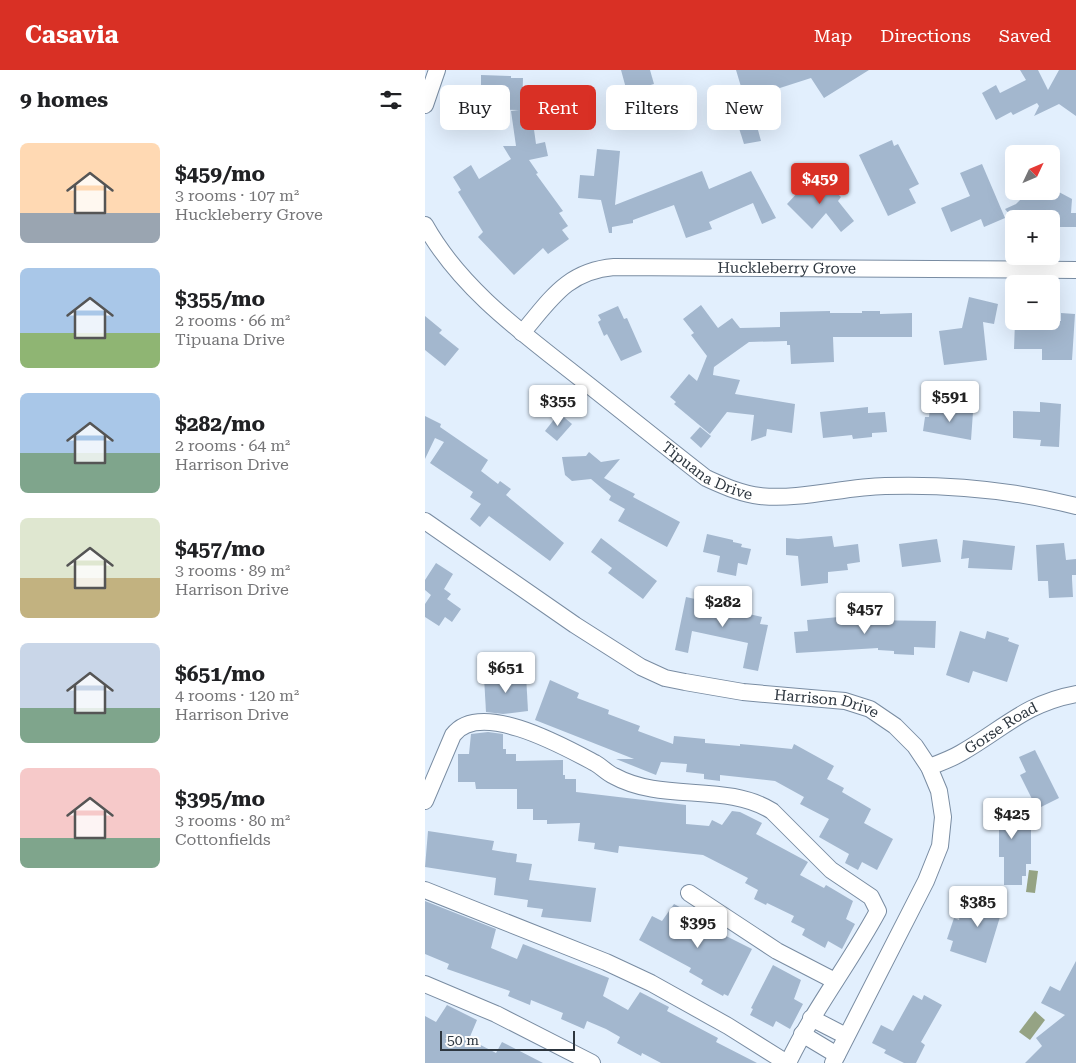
<!DOCTYPE html>
<meta charset="utf-8">
<style>
body{margin:0;font-family:"Roboto Serif",serif;background:#f2f2f2;color:#202124;height:100vh;display:flex;flex-direction:column;font-size:19px;white-space:nowrap}
*{box-sizing:border-box;margin:0}
p{font-size:16px;color:#757577}
.icon{flex:none;width:28px;height:28px;fill:none;stroke:currentColor;stroke-width:2;stroke-linecap:round;stroke-linejoin:round}
.map{position:relative;flex:1;overflow:hidden}
.sheet{display:flex;flex-direction:column;background:#fff;width:425px}
.sheet>*{flex:none}
.hud{position:absolute;left:15px;top:15px;width:475px;height:45px;display:flex;gap:10px}
.needle{width:32px;rotate:46deg}
.buttons{position:absolute;left:580px;top:75px;display:grid;gap:10px}
.buttons a{display:grid;place-items:center;width:55px;height:55px;border-radius:8px;background:#fff;box-shadow:0 5px 20px #0002;font-size:25px}
.scale{position:absolute;left:15px;bottom:12px;width:135px;box-sizing:border-box;padding-left:5px;border:2px solid #2d363f;border-top:0;font-size:14px;line-height:18px;white-space:nowrap;color:#2d363f;-webkit-text-stroke:4px #fbfbfb;paint-order:stroke}
.price{position:absolute;translate:-50% -42px;padding:0 11px;border-radius:5px;background:#fff;color:#222;font-size:16px;line-height:32px;filter:drop-shadow(0 1px 2px #0008)}
.price::after{content:'';position:absolute;left:50%;top:30px;width:15px;height:11px;margin-left:-8px;background:inherit;clip-path:polygon(0 0,100% 0,50% 100%)}
.price.on{background:#d93025;color:#fff}
ul{padding:0;list-style:none}
li{display:flex;align-items:center;gap:15px;height:125px;padding:0 20px}
li span{display:grid;place-items:center;flex:none;width:140px;height:100px;border-radius:8px;color:#555}
li>.icon{margin-inline-start:auto}
span .icon{width:60px;height:60px;fill:#fffc;stroke-width:1}
li b{font-size:21px}
h2{display:flex;justify-content:space-between;align-items:center;height:60px;padding:0 20px;font-size:21px}
.tag{padding:0 18px;border-radius:8px;background:#fff;box-shadow:0 5px 20px #0002;font-size:18px;line-height:45px}
.tag.on{background:#d93025;color:#fff}
header{display:flex;align-items:center;gap:30px;box-sizing:border-box;height:70px;padding:0 25px;background:#d93025;color:#fff}
header strong{font-size:24px}
nav{display:flex;gap:28px;margin-inline-start:auto;font-size:18px}
main{display:flex;flex:1;min-height:0}
.map>svg:first-child{display:block}
</style>
<header>
<strong>Casavia</strong>
<nav><a>Map</a><a>Directions</a><a>Saved</a></nav>
</header>
<main>
<section class="sheet">
<h2>9 homes<svg class="icon" aria-label="filters" viewBox="0 0 24 24"><path d="M4 7h16M4 17h16"/><circle cx="9" cy="7" r="2"/><circle cx="15" cy="17" r="2"/></svg></h2>
<ul>
<li><span style="background:linear-gradient(#ffd9b3 70%,#9aa5b1 0)"><svg class="icon" aria-label="home" viewBox="0 0 24 24"><path d="M3 11l9-7 9 7M6 9v11h12V9"/></svg></span><div><b>$459/mo</b><p>3 rooms · 107 m²</p><p>Huckleberry Grove</p></div></li>
<li><span style="background:linear-gradient(#a9c7e8 65%,#8fb573 0)"><svg class="icon" aria-label="home" viewBox="0 0 24 24"><path d="M3 11l9-7 9 7M6 9v11h12V9"/></svg></span><div><b>$355/mo</b><p>2 rooms · 66 m²</p><p>Tipuana Drive</p></div></li>
<li><span style="background:linear-gradient(#a9c7e8 60%,#7fa58c 0)"><svg class="icon" aria-label="home" viewBox="0 0 24 24"><path d="M3 11l9-7 9 7M6 9v11h12V9"/></svg></span><div><b>$282/mo</b><p>2 rooms · 64 m²</p><p>Harrison Drive</p></div></li>
<li><span style="background:linear-gradient(#dfe7d0 60%,#c2b280 0)"><svg class="icon" aria-label="home" viewBox="0 0 24 24"><path d="M3 11l9-7 9 7M6 9v11h12V9"/></svg></span><div><b>$457/mo</b><p>3 rooms · 89 m²</p><p>Harrison Drive</p></div></li>
<li><span style="background:linear-gradient(#c9d6e8 65%,#7fa58c 0)"><svg class="icon" aria-label="home" viewBox="0 0 24 24"><path d="M3 11l9-7 9 7M6 9v11h12V9"/></svg></span><div><b>$651/mo</b><p>4 rooms · 120 m²</p><p>Harrison Drive</p></div></li>
<li><span style="background:linear-gradient(#f6c9c9 70%,#7fa58c 0)"><svg class="icon" aria-label="home" viewBox="0 0 24 24"><path d="M3 11l9-7 9 7M6 9v11h12V9"/></svg></span><div><b>$395/mo</b><p>3 rooms · 80 m²</p><p>Cottonfields</p></div></li>
</ul>
</section>
<div class="map">
<svg width="651" height="993" viewBox="0 0 651 993">
<rect width="100%" height="100%" fill="#e2effd"/>
<g fill="#95a384">
<polygon points="604,800 613,801 610,823 601,822"/>
<polygon points="610,941 620,950 605,970 594,962"/>
</g>
<g fill="#a3b7ce">
<polygon points="196,0 225,0 229,14 202,22"/>
<polygon points="311,0 444,0 399,28 386,8 327,27 324,18 317,20"/>
<polygon points="595,0 613,0 623,20 634,0 651,0 651,46 634,34 609,46 614,36 612,33 588,45 586,42 571,50 557,23 571,15 575,23 601,10"/>
<polygon points="56,5 86,6 86,8 98,8 97,39 106,38 111,74 120,72 123,86 104,90 113,103 111,104 138,141 134,143 143,156 137,160 144,169 123,184 118,178 89,205 53,167 58,162 33,122 36,120 28,107 46,95 54,109 86,89 78,76 91,76 86,41 94,40 62,39 62,36 56,35"/>
<polygon points="330,49 336,71 319,74 313,55"/>
<polygon points="467,70 469,76 473,74 494,114 484,119 491,133 463,146 434,85"/>
<polygon points="172,79 195,81 190,135 277,101 284,119 326,101 351,148 337,154 328,133 284,152 287,159 261,168 249,135 208,150 208,153 187,157 187,163 184,163 176,130 153,128 155,105 169,106"/>
<polygon points="557,94 580,148 559,157 556,149 526,162 516,138 545,126 535,103"/>
<polygon points="390,104 416,127 413,131 429,151 416,162 401,143 387,159 362,134"/>
<polygon points="604,121 632,121 647,129 646,143 651,143 651,157 626,157 626,149 588,149 580,139 591,134"/>
<polygon points="544,227 573,234 569,254 558,252 562,290 519,295 514,261 537,258"/>
<polygon points="276,235 293,258 307,248 315,258 355,257 355,242 405,241 405,243 437,243 437,241 455,241 455,244 487,243 487,267 408,267 409,292 366,294 365,275 362,275 362,271 324,272 289,297 288,305 315,310 310,324 370,334 367,363 342,359 341,366 326,371 329,345 302,342 285,364 249,334 251,332 245,327 264,304 272,311 282,286 266,265 269,263 258,249"/>
<polygon points="193,236 199,249 202,248 217,282 196,291 182,264 179,266 173,252 176,250 173,245"/>
<polygon points="636,243 650,244 647,290 617,290 617,279 589,279 590,251 636,251"/>
<polygon points="0,246 17,260 14,263 34,279 20,296 0,280"/>
<polygon points="615,332 636,334 634,377 615,376 616,370 588,368 588,341 615,342"/>
<polygon points="443,337 443,343 460,342 462,362 447,363 447,367 428,369 427,365 398,368 395,342"/>
<polygon points="505,338 548,342 546,370 498,361 500,347 504,347"/>
<polygon points="134,343 147,354 132,371 120,361"/>
<polygon points="0,346 16,354 15,357 63,390 56,401 73,414 75,411 86,419 81,425 139,473 125,491 64,446 55,457 45,449 56,434 45,427 48,422 5,393 19,372 10,368 0,389"/>
<polygon points="275,357 286,366 276,378 265,368"/>
<polygon points="164,382 176,392 195,389 179,408 210,424 208,427 255,452 242,477 193,451 200,439 184,430 186,426 166,409 147,411 140,405 137,387 161,386"/>
<polygon points="282,464 308,470 308,472 317,474 316,477 326,479 322,495 313,493 311,506 292,502 295,486 278,482"/>
<polygon points="407,466 409,477 433,474 435,492 422,494 423,500 403,502 403,513 376,516 373,486 361,485 361,468 373,469"/>
<polygon points="176,468 232,511 218,529 183,503 187,498 166,482"/>
<polygon points="512,469 516,492 477,497 474,474"/>
<polygon points="538,470 590,476 587,500 543,498 544,488 536,489"/>
<polygon points="639,473 641,490 651,489 651,505 647,505 647,509 648,527 624,528 623,511 613,511 611,475"/>
<polygon points="11,493 28,504 19,519 26,524 22,529 36,539 27,552 20,547 14,556 0,547 0,534 6,525 0,520 0,510"/>
<polygon points="261,527 312,538 311,541 337,547 335,554 343,555 333,601 318,598 323,573 267,561 263,583 250,580"/>
<polygon points="435,545 435,550 511,551 510,578 489,577 489,585 469,584 469,581 453,580 453,578 371,583 369,562 383,561 382,550"/>
<polygon points="535,561 560,569 562,561 584,568 583,571 594,575 582,612 548,601 544,613 521,605"/>
<polygon points="101,605 103,641 78,644 61,642 59,607"/>
<polygon points="125,610 154,623 152,628 184,640 183,644 215,656 213,661 248,674 249,666 280,669 280,673 315,676 315,674 367,679 369,674 409,696 402,709 419,718 417,722 446,739 439,753 468,769 452,800 437,792 433,800 420,793 424,784 394,767 404,749 375,734 379,727 350,711 295,705 295,711 279,709 279,704 261,702 262,694 236,692 231,705 191,689 209,689 110,650"/>
<polygon points="63,662 78,664 78,679 81,679 81,684 91,684 91,691 138,690 138,705 140,705 140,709 151,709 151,722 261,735 261,754 284,756 287,750 297,755 307,741 315,742 337,753 331,764 383,792 375,805 399,818 401,815 428,831 421,849 430,854 417,879 403,871 400,878 377,865 380,859 366,852 369,846 342,833 341,835 329,829 333,820 320,813 323,808 278,785 194,776 193,783 169,779 170,773 153,771 155,753 122,754 122,750 108,750 108,739 92,739 92,719 51,719 50,712 33,712 33,684 44,684 46,664"/>
<polygon points="610,680 634,728 612,739 595,705 601,702 594,687"/>
<polygon points="569,728 606,750 606,794 601,794 601,806 597,806 597,815 579,815 579,787 574,787 574,757 558,747"/>
<polygon points="3,761 69,771 67,780 92,784 91,792 107,794 104,810 171,818 166,852 116,847 118,839 102,837 103,830 69,825 71,808 0,797"/>
<polygon points="560,819 581,827 561,893 525,881 528,871 522,869 529,848 534,850 535,845 547,848"/>
<polygon points="0,831 71,859 66,878 92,889 98,874 184,908 178,926 203,940 215,922 244,937 242,941 293,968 291,972 332,993 236,993 217,983 216,986 192,973 195,967 181,959 162,951 159,959 136,949 138,943 106,930 105,935 83,926 85,921 22,899 24,894 0,884"/>
<polygon points="249,834 277,849 275,853 327,879 303,926 299,924 298,926 276,914 278,910 264,902 266,898 214,870 227,846 237,851"/>
<polygon points="651,891 651,993 600,993 617,976 611,968 640,945 616,933 625,916 635,921"/>
<polygon points="348,895 376,910 369,929 378,934 365,959 351,951 348,957 325,945 328,939 326,938"/>
<polygon points="488,925 497,930 499,925 517,935 496,972 500,975 491,993 479,993 459,983 461,980 447,973 456,955 468,961"/>
<polygon points="22,935 52,950 44,969 71,983 77,972 118,993 0,993 0,946 11,952"/>
</g>
<g fill="none" stroke-linecap="round" stroke-linejoin="round">
<defs>
<g id="minor">
<polyline points="0,35 12,0"/>
<path id="s1" d="M0 155C34 216 92 259 147 302 192 337 236 373 281 408 299 416 316 424 335 426 377 430 418 417 460 416 524 414 588 420 651 436"/>
<path id="s2" d="M97 263C126 229 142 201 189 197L651 200"/>
<path id="s3" d="M0 451 150 555 216 597 240 608 260 612 318 622 420 631 445 639 470 656 490 676 504 697 514 721 518 747 515 776 501 811 408 993"/>
<path id="s4" d="M504 697C515 693 526 689 536 683 578 659 601 633 651 624"/>
<path d="M0 731 28 665C55 629 140 677 170 693 177 697 182 703 189 706 238 733 300 712 347 741L406 800 446 827 453 841C425 893 388 940 363 993"/>
<polyline points="0,820 181,892 226,913 303,956 362,993"/>
<polyline points="264,823 352,881 410,911"/>
<polyline points="0,914 71,944 167,993"/>
<polyline points="386,948 421,966"/>
<polyline points="377,964 412,985"/>
</g>
</defs>
<use href="#minor" stroke="#798ca2" stroke-width="18"/>
<use href="#minor" stroke="#fff" stroke-width="16"/>
</g>
<g text-anchor="middle" stroke-width="4" stroke-linejoin="round" paint-order="stroke">
<g font-size="15" fill="#2d363f" stroke="#fbfbfb">
<text dy="5" stroke="none"><textPath href="#s2" startOffset="290">Huckleberry Grove</textPath></text>
<text dy="5" stroke="none"><textPath href="#s1" startOffset="378">Tipuana Drive</textPath></text>
<text dy="5" stroke="none"><textPath href="#s3" startOffset="451">Harrison Drive</textPath></text>
<text dy="5" stroke="none"><textPath href="#s4" startOffset="82">Gorse Road</textPath></text>
</g>
</g>
</svg>
<div class="buttons">
<a><svg class="needle" viewBox="-14 -14 28 28"><path d="M0-13l5 13h-10z" fill="#e53935"/><path d="M0 13l5-13h-10z" fill="#757577"/></svg></a>
<a>+</a>
<a>−</a>
</div>
<div class="scale">50 m</div>
<b class="price on" style="left:395px;top:135px">$459</b>
<b class="price" style="left:525px;top:353px">$591</b>
<b class="price" style="left:133px;top:357px">$355</b>
<b class="price" style="left:298px;top:558px">$282</b>
<b class="price" style="left:440px;top:565px">$457</b>
<b class="price" style="left:81px;top:624px">$651</b>
<b class="price" style="left:587px;top:770px">$425</b>
<b class="price" style="left:553px;top:858px">$385</b>
<b class="price" style="left:273px;top:879px">$395</b>
<div class="hud">
<a class="tag">Buy</a>
<a class="tag on">Rent</a>
<a class="tag">Filters</a>
<a class="tag">New</a>
</div>
</div>
</main>
